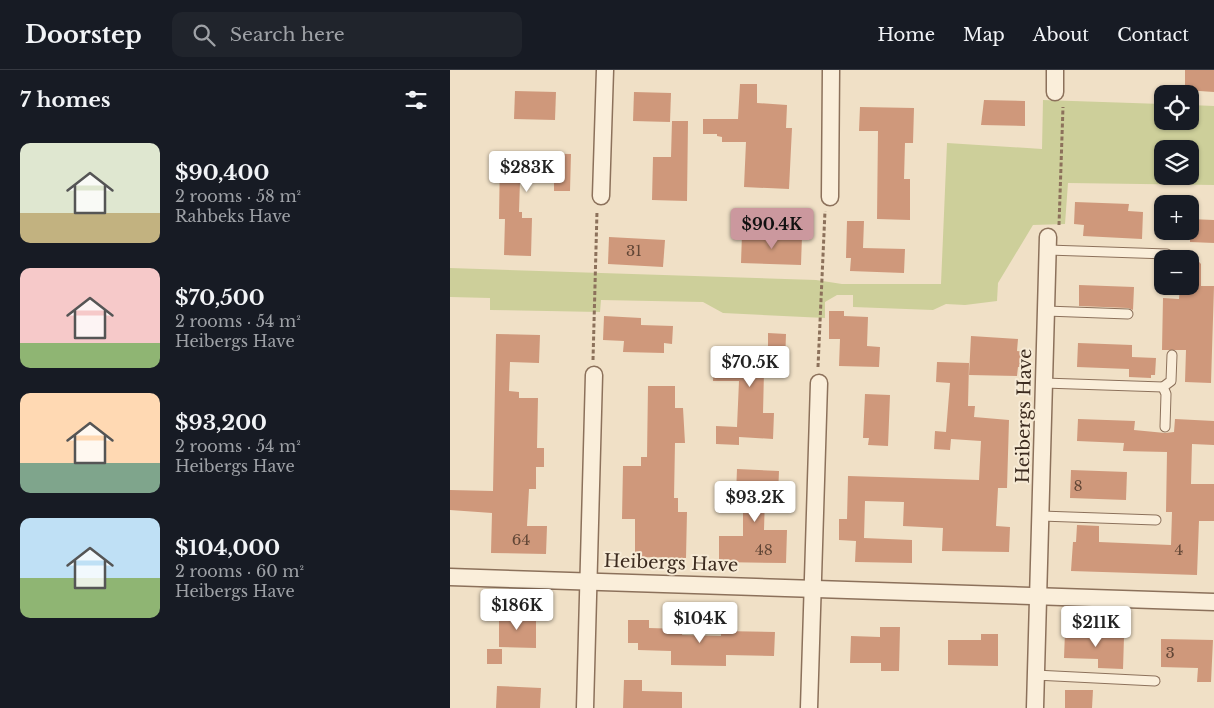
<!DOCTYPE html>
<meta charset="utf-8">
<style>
body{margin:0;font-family:"Libre Baskerville",serif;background:#20242c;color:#f1f3f6;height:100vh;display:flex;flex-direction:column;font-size:19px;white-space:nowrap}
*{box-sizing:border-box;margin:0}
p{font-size:16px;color:#9ea1a6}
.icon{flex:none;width:28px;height:28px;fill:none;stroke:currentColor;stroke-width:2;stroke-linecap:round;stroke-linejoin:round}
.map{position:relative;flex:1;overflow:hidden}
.sheet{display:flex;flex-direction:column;background:#171b24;width:450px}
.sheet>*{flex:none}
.tools{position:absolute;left:704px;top:15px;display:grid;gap:10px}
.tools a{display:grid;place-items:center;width:45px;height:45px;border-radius:10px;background:#171b24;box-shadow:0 1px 4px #0004;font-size:25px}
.price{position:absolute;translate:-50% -42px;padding:0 11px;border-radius:5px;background:#fff;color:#222;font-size:16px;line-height:32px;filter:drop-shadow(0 1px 2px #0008)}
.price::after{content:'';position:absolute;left:50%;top:30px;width:15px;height:11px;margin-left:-8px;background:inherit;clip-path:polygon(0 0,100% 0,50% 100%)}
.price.current{background:#cb989e;color:#111}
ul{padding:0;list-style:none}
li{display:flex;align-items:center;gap:15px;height:125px;padding:0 20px}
li span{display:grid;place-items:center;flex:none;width:140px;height:100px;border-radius:10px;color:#555}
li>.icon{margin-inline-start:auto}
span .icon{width:60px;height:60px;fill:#fffc;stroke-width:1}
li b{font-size:21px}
h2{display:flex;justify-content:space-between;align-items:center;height:60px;padding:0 20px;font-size:21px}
header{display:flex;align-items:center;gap:30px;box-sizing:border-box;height:70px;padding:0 25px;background:#171b24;border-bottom:1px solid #363941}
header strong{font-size:24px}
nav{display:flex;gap:28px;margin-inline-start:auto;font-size:18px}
.search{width:350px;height:45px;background:#20242c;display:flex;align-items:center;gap:12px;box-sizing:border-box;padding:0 18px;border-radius:10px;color:#9ea1a6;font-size:19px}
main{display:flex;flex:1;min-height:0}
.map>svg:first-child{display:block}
</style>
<header>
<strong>Doorstep</strong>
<div class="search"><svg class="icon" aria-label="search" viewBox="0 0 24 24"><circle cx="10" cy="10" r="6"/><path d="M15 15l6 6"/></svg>Search here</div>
<nav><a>Home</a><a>Map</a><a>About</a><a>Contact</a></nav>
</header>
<main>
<section class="sheet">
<h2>7 homes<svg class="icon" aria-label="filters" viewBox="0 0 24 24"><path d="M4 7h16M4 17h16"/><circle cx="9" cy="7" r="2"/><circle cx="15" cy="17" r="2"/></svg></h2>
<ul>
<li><span style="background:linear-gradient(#dfe7d0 70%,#c2b280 0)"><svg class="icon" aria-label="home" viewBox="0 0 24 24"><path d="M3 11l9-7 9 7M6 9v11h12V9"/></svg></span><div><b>$90,400</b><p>2 rooms · 58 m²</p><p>Rahbeks Have</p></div></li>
<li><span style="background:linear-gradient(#f6c9c9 75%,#8fb573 0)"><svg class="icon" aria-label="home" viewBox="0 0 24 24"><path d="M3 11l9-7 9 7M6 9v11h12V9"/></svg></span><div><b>$70,500</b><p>2 rooms · 54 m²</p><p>Heibergs Have</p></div></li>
<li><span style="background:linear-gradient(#ffd9b3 70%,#7fa58c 0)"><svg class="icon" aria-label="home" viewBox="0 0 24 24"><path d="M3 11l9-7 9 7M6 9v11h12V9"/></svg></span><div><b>$93,200</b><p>2 rooms · 54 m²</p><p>Heibergs Have</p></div></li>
<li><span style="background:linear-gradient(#bfe0f5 60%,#8fb573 0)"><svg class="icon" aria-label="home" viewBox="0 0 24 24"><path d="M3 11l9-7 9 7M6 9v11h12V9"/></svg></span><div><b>$104,000</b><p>2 rooms · 60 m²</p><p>Heibergs Have</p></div></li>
</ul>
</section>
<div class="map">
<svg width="764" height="638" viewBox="0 0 764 638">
<rect width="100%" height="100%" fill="#f0e0c6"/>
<path fill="#cdcf9a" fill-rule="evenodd" d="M593 30 712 34V51H740V35L764 36V115L618 113 615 154 583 155 548 213 547 231 515 235 496 234 483 240 403 237V225H387L375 232V248L273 243 253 232 151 230 150 242 40 240V228L0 227V198L366 210 392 214H491L497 73 592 79ZM712 79H740V106H712Z"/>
<g fill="#cf987b">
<polygon points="735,0 764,0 764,22 735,20"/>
<polygon points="290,14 307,14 307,33 337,35 336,58 342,58 339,119 294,117 296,72 272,72 272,67 267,66 267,64 253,64 253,49 288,49"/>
<polygon points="65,21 106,22 105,50 64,49"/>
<polygon points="184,22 221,23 220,52 183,51"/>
<polygon points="534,30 575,31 575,56 531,55"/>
<polygon points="410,37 464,38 463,73 455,73 454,109 460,109 460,150 427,149 428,61 409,61"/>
<polygon points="222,51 238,51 237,131 202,130 203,87 221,87"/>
<polygon points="50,83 121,84 120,121 104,121 104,112 70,110 69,142 72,142 72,148 82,148 81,186 54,185 55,149 49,149"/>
<polygon points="625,132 679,134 678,141 693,142 692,169 633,166 634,155 624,154"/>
<polygon points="740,149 764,150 764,173 740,172"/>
<polygon points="397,151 414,151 413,178 455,179 454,203 400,201 401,188 396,188"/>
<polygon points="292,164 352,166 351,195 291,193"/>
<polygon points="159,167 215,170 213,197 158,194"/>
<polygon points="738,180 751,194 751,216 764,216 761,313 735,312 736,280 712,280 713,228 729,229 730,216 740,216 740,189 733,189"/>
<polygon points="629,215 684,217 683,240 678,238 629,236"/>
<polygon points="379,241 394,241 394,246 418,247 417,276 430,277 429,297 389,296 390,269 379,269"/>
<polygon points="154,246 191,248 191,255 223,256 222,274 214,273 214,283 173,282 174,271 153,270"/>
<polygon points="318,263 336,264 335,294 332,294 331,302 314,301 313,343 324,343 323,369 289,367 289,375 266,374 266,356 287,357 289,311 263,311 264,285 281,285 281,277 318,277"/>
<polygon points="46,264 90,265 89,293 60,292 59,321 69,322 69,328 88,328 87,378 94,378 94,397 86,397 86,419 79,419 77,456 97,456 96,484 41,483 42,443 0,440 0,420 43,421"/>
<polygon points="521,266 568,269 567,281 576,282 575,297 568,297 567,306 519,305"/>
<polygon points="628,273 682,275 682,287 706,288 705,305 701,305 701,308 679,307 679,299 627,297"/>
<polygon points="487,292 519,293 518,336 525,336 524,347 559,350 557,418 548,418 546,456 560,457 559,482 492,481 493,458 453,456 454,432 415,431 414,468 462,470 462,493 405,492 406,471 389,470 389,449 397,449 398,406 529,410 531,371 501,369 500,380 484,379 485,361 496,362 500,313 486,312"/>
<polygon points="198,316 225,316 225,338 233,338 235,373 225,373 224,428 228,428 228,442 237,442 236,488 185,487 185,449 172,449 173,396 191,396 191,387 197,387"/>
<polygon points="415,324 440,325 438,376 418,375 419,368 413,368"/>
<polygon points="628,349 685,351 684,360 715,363 724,362 725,349 764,351 764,375 742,374 741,414 764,414 764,451 749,451 747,505 621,501 623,472 626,472 627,455 649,456 649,472 721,475 722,442 716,442 717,382 673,381 674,373 627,371"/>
<polygon points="287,399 329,401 328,426 315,427 314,460 337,460 336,493 269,492 269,466 293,466 293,425 286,425"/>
<polygon points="621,400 677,402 676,430 620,428"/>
<polygon points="54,541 76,542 75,550 86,551 86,578 49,577 49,550 54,550"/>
<polygon points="178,550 199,550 199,558 233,559 232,565 271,566 271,561 325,562 324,586 276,585 276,596 221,595 221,581 188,580 188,573 178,573"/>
<polygon points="430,557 450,557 449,601 431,601 431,593 400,593 401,566 430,567"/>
<polygon points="615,562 663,563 663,567 674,567 673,599 648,598 648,589 614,588"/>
<polygon points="531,564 548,564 548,596 498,595 498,570 531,570"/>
<polygon points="711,569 763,570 761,612 747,612 748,598 711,597"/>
<rect x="37" y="579" width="15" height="15"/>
<polygon points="174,610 192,610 192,621 232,622 232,638 173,638"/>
<polygon points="47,616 91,618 90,638 46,638"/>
<polygon points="615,620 643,620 642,638 615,638"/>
</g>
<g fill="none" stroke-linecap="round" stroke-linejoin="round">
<defs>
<g id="service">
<polyline points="598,180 717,184"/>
<polyline points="596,241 678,244"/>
<polyline points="594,313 713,317"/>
<polyline points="715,357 716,324 713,317 721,311 722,285"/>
<polyline points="591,446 706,450"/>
<polyline points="585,605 705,611"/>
</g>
<g id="minor">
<polyline points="605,0 605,22"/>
<polyline points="151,126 155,0"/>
<polyline points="380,127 381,0"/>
<polyline points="0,507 764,532"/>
<polyline points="135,638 144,305"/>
<polyline points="359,638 369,313"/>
<polyline points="585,638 598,167"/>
</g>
</defs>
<use href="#service" stroke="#8c715b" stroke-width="11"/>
<use href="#minor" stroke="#8c715b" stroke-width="19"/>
<g stroke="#8c715b" stroke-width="3" stroke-dasharray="4 2.5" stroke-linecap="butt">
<polyline points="609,155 613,37"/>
<polyline points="143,290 147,141"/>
<polyline points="368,297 375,141"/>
</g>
<use href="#service" stroke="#faeeda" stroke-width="9"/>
<use href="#minor" stroke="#faeeda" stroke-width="16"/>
</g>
<g text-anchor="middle" stroke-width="4" stroke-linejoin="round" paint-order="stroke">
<g font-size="15" fill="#614636">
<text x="184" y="186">31</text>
<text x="628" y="421">8</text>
<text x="71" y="475">64</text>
<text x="314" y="485">48</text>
<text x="729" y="485">4</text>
<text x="720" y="588">3</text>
</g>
<g font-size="18" fill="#3c2b1f" stroke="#f7ebd6">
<text transform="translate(574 346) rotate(-89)" y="6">Heibergs Have</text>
<text transform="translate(221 493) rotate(2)" y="6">Heibergs Have</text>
</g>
</g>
</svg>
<div class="tools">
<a><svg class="icon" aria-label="locate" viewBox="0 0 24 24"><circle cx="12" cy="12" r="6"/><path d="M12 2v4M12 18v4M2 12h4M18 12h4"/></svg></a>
<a><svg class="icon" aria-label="layers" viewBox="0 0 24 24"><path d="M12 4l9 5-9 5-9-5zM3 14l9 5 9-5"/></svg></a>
<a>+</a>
<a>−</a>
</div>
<b class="price" style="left:77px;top:123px">$283K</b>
<b class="price current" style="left:322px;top:180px">$90.4K</b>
<b class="price" style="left:300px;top:318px">$70.5K</b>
<b class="price" style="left:305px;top:453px">$93.2K</b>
<b class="price" style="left:67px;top:561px">$186K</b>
<b class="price" style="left:250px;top:574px">$104K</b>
<b class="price" style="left:646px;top:578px">$211K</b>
</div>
</main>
